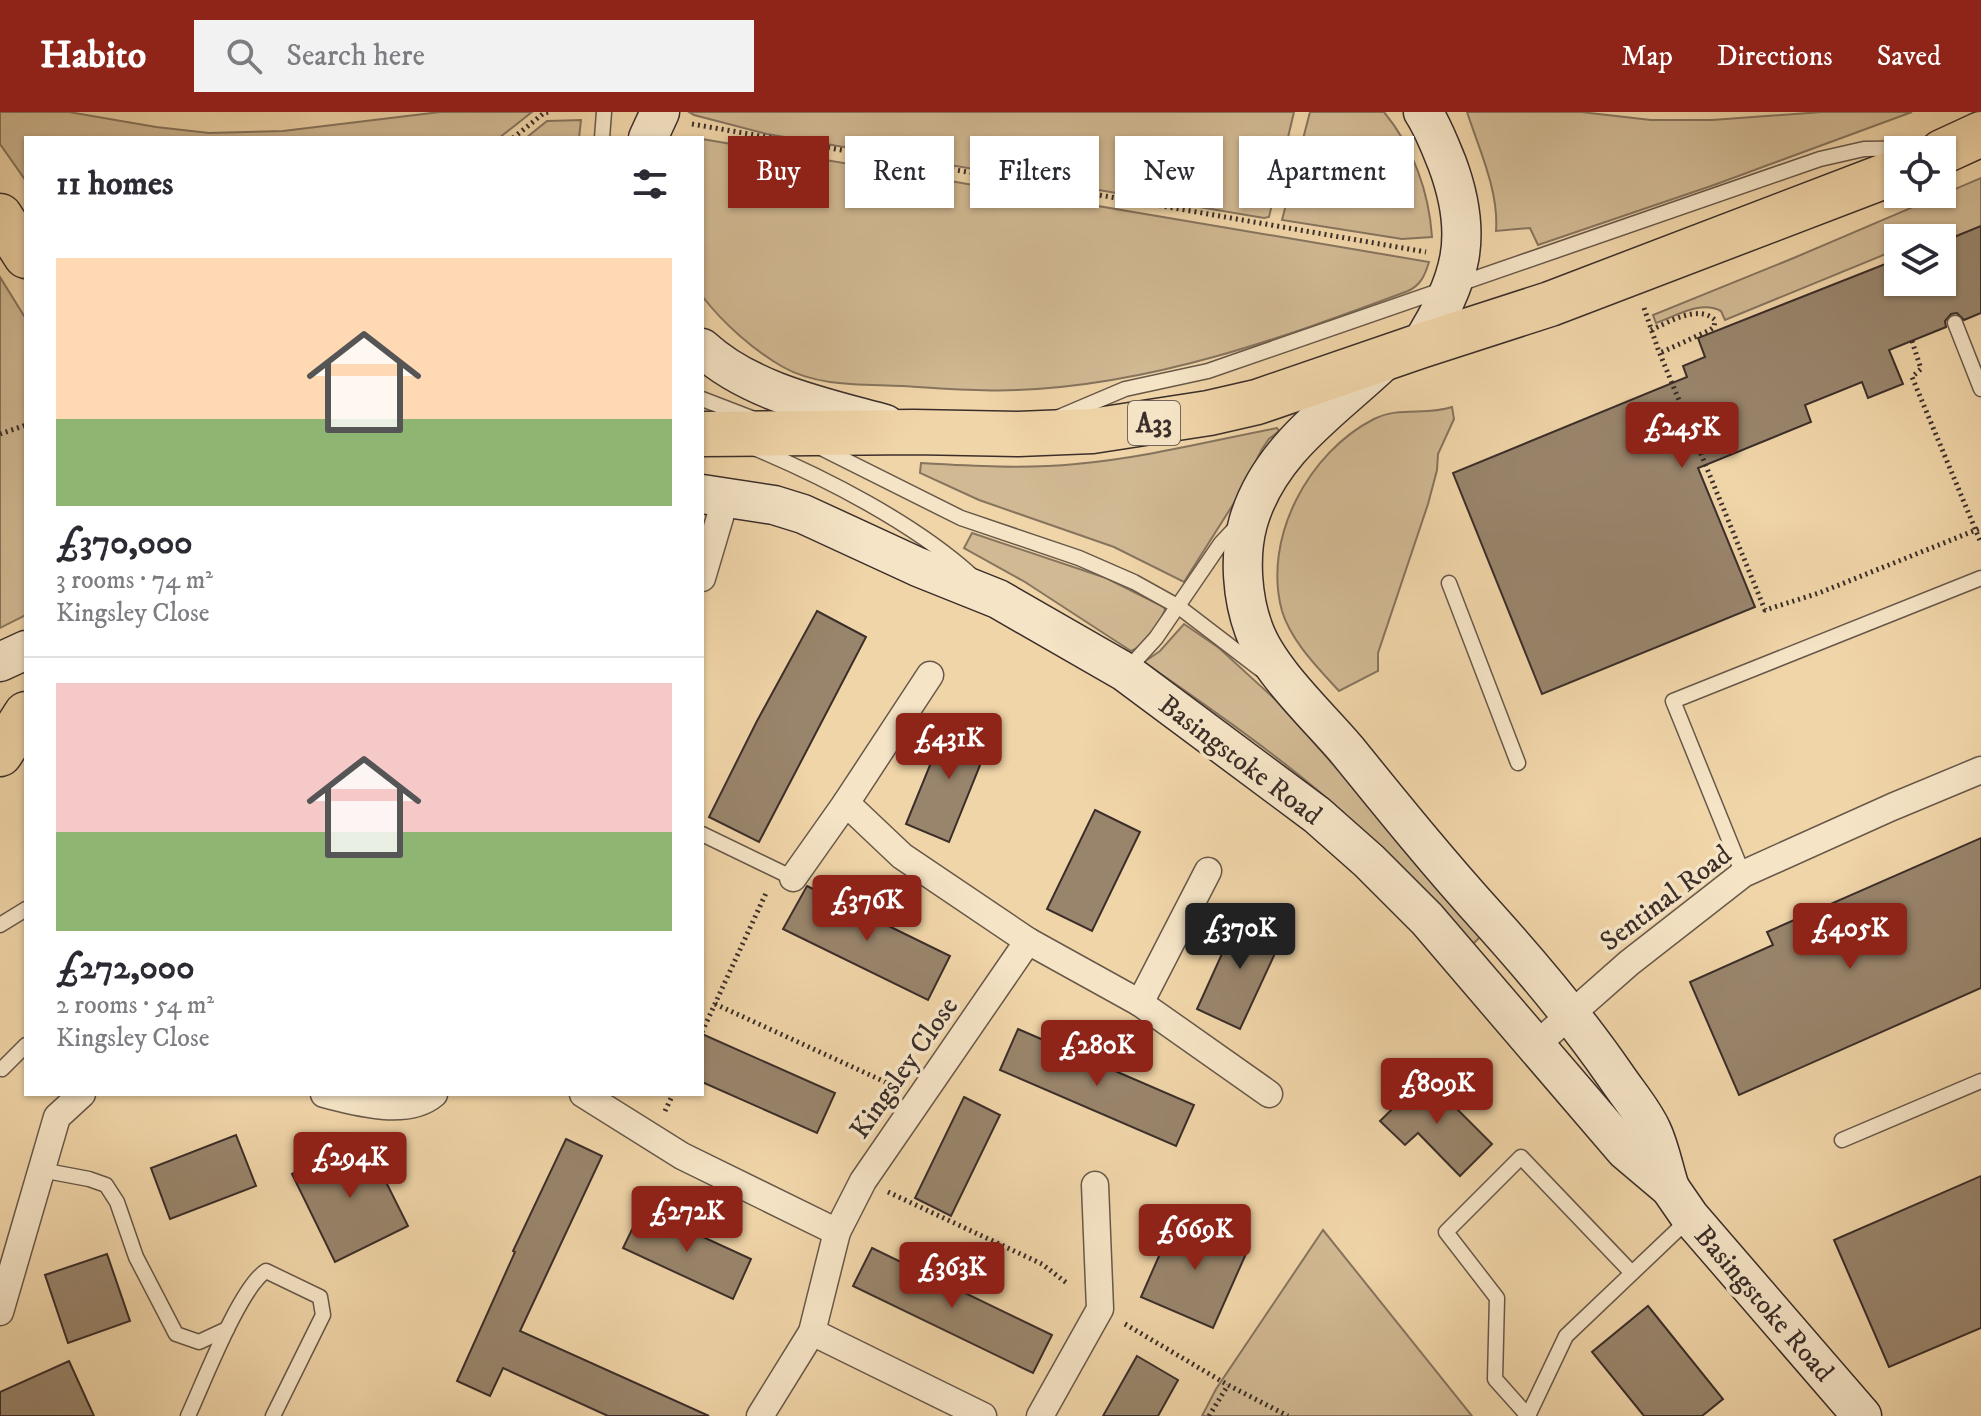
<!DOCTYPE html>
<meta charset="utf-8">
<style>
body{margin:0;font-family:"IM FELL DW Pica",serif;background:#f2f2f3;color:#2b2b33;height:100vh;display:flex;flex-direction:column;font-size:30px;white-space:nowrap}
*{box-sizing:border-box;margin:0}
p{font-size:26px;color:#7c7c81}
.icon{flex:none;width:44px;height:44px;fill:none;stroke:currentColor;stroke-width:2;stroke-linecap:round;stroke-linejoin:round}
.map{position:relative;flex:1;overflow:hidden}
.details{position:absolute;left:24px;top:24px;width:680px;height:960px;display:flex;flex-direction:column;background:#fff;border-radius:0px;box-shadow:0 2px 6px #0004}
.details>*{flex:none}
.guide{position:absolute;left:728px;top:24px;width:760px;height:72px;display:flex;gap:16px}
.controls{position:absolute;left:1884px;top:24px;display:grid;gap:16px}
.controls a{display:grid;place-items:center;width:72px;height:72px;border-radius:0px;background:#fff;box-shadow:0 2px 6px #0004;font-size:40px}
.price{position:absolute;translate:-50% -68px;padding:0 18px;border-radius:8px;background:#8f2418;color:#fff;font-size:26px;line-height:52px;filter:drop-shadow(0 2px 4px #0008)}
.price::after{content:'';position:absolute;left:50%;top:48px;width:24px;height:18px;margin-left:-12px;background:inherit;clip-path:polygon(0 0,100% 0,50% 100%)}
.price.active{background:#222;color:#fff}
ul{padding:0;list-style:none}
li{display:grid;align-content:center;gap:16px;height:424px;padding:0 32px}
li+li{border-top:2px solid #e1e1e2}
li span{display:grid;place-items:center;height:248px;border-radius:0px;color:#555}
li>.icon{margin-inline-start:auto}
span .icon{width:144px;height:144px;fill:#fffc;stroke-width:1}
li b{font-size:34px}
h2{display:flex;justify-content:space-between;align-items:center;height:96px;padding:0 32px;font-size:34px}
.chip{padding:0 28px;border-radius:0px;background:#fff;box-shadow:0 2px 6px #0004;font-size:28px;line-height:72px}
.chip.active{background:#8f2418;color:#fff}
header{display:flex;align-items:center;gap:48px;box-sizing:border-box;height:112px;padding:0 40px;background:#8f2418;color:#fff}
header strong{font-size:38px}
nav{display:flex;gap:44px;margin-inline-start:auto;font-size:28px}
.search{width:560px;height:72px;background:#f2f2f3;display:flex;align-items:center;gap:20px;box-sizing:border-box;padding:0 28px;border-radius:0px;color:#7c7c81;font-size:30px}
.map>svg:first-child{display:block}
</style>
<header>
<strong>Habito</strong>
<div class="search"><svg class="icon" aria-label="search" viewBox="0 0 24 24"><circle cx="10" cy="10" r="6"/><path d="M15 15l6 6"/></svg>Search here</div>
<nav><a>Map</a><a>Directions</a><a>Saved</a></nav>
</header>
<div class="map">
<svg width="1981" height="1304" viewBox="0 0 1981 1304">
<rect width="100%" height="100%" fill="#f0d5a8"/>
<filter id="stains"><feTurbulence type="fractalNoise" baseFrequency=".0025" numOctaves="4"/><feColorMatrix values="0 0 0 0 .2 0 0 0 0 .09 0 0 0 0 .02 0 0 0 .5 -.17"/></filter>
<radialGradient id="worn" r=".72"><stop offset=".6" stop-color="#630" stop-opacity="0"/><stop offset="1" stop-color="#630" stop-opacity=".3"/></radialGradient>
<g fill="#d1b993" stroke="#86745e" stroke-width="2">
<polygon points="0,0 69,0 156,15 209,21 283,19 440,0 532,0 499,26 26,26 26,69 0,32"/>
<polygon points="689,0 1294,0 1269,105 1264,106 767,22 694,3"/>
<path d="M1310 0H1384C1413 35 1429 80 1432 125L1402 127 1282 108Z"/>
<path d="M1467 0H1581L1651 8H1712L1822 0H1912L1714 73 1538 133 1530 116 1496 119C1499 79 1479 37 1467 0Z"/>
<polygon points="581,8 579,26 526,26 547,9"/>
<path d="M702 27 1429 150C1425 163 1421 173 1408 179 1282 226 1153 273 1017 278 979 280 940 276 902 274 863 272 818 275 783 255 753 238 723 211 702 184Z"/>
<path d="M1981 66V114L1942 130V126H1898V137L1725 208 1721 199C1701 188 1676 204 1656 211L1653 203 1796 145Z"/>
<polygon points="0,165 26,207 26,503 0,516"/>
<path d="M1452 295 1454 307 1438 342 1437 358 1428 392 1378 541V559L1339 579C1318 556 1291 529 1282 499 1262 426 1309 340 1374 307 1400 294 1426 304 1452 295Z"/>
<path d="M1277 316 1279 319 1269 327 1262 337 1239 383 1184 470 1114 435 979 388 920 361 921 351C972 354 1025 357 1076 352 1144 346 1210 329 1277 316Z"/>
<path d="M972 421 1106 466 1164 495 1165 498C1158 514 1148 532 1131 539L1025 470 964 436Z"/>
<path d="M1184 512 1219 536 1278 590 1483 822 1472 833C1421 780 1373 724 1316 677 1261 631 1202 591 1144 550L1160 539Z"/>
<polygon points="1323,1118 1472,1304 1202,1304 1216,1277"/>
</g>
<g fill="#99856c" stroke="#3b2e2a" stroke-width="2">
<polygon points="1981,114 1981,201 1964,208 1957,201 1951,202 1945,209 1946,215 1889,238 1903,272 1868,286 1862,270 1805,293 1811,310 1698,356 1755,495 1542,582 1453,361 1687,265 1683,254 1705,245 1698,226 1898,147 1898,170 1942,170 1942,130"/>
<polygon points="817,499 866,525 759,730 709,705 757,609"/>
<polygon points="948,609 991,626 949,730 906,712"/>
<polygon points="1095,698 1140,720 1092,819 1047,797"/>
<polygon points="1981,726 1981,876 1739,983 1690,870 1773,833 1767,820"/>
<polygon points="807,774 950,844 928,888 783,817"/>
<polygon points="1240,802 1284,822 1240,917 1197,897"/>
<polygon points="1018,917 1194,993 1176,1034 1000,958"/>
<polygon points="702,922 835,981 817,1021 702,970"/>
<polygon points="1425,965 1492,1032 1460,1064 1418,1021 1405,1033 1380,1009"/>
<polygon points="964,985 1000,1003 951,1104 915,1086"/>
<polygon points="236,1023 256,1074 170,1107 151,1056"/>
<polygon points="364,1026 408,1114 335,1150 292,1062"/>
<polygon points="566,1027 602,1044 520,1219 709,1304 608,1304 503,1256 490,1284 457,1269 515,1140 513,1139"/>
<polygon points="1981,1064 1981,1216 1889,1255 1834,1128"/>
<polygon points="642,1097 751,1147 733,1187 623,1136"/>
<polygon points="1177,1103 1249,1135 1213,1216 1141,1185"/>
<polygon points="872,1136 1052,1223 1033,1261 853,1174"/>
<polygon points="107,1142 130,1209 68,1231 45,1163"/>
<polygon points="1648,1194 1723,1287 1702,1304 1644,1304 1592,1240"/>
<polygon points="1137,1244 1178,1268 1158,1304 1103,1304"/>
<polygon points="69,1249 94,1304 0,1304 0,1280"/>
</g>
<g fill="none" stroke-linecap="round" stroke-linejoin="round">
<defs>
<g id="lane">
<polyline points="602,26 604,0"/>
<polyline points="1955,211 1981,277"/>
<polyline points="702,287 754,307"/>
<polyline points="1059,305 1125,277 1208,259 1820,47 1864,37 1938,36"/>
<path d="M754 336C826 366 913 411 970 462"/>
<polyline points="821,336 961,406 1079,446 1134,470 1179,495 1260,557"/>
<polyline points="1449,471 1518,651"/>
<polyline points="1126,559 1156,526 1221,431 1237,414"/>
<polyline points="702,722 793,766"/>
<polyline points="1743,762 1673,589 1981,466"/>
<polyline points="0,813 26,797"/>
<polyline points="0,956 2,957 26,933"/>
<polyline points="1842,1028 1981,969"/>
<polyline points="41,1058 89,1067 106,1073 117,1090 136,1145 176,1222 199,1230 227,1217"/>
<polyline points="1631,1160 1521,1045 1446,1120 1497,1186 1495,1267 1528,1304 1566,1224 1690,1106"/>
<path d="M188 1304C203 1272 240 1175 266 1159L320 1185 323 1203 273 1304"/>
</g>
<g id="street">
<polyline points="702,466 726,385"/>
<polyline points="846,691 902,744 1028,829 1140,891 1269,982"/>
<polyline points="793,766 846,691 930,563"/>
<polyline points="1140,891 1208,759"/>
<polyline points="1536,933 1629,851 1743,762 1892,695 1981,658"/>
<path d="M324 982C356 990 407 1005 434 982"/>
<polyline points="583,982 682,1044 837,1120"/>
<polyline points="0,1200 57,1005 82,982"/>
<polyline points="812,1220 983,1304"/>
<polyline points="760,1304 812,1220 837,1120 863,1069 1028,829"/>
<polyline points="1040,1304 1100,1197 1095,1073"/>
</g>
<g id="secondary">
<polyline points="648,26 660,0"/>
<path d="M1420 234C1461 168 1475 126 1447 51 1440 34 1433 15 1423 0"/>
<path d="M702 236C750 280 823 295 885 312"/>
<path d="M1386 247C1333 298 1269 337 1248 411 1239 444 1242 486 1254 518 1269 559 1318 604 1346 637 1393 695 1440 753 1490 808 1535 858 1577 908 1615 963 1627 981 1643 999 1652 1019 1660 1036 1664 1058 1670 1076"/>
<polyline points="702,382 774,393 803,402 918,455 998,487 1125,560 1317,703 1369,749 1427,807 1625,1038 1670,1076 1690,1105 1862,1304"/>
<polyline points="0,550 26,538"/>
</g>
<g id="highway">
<polyline points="1942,40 1981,22"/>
<polyline points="0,104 26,144"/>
<polyline points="702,322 914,320 1018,322 1092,319 1209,301 1257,290 1420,234 1550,192 1898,59"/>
<polyline points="0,642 26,602"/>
</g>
</defs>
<use href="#lane" stroke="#68584a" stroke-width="17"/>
<use href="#street" stroke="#68584a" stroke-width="29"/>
<use href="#secondary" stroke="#3b2e2a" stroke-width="41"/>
<use href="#highway" stroke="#3b2e2a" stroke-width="47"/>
<g stroke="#3b2e2a" stroke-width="5" stroke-dasharray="2 4" stroke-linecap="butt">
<polyline points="692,12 1426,140"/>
<polyline points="513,26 544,1 550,0"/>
<polyline points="1644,196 1658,237 1765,498 1819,481 1981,416"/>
<path d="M1651 218C1669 210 1698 192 1715 208L1714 215 1710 218 1660 241"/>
<polyline points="1912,229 1921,257 1912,265 1981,431"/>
<polyline points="0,322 26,313"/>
<polyline points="715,892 892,973"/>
<polyline points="702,920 767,779"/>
<polyline points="665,999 673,982"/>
<polyline points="888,1080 1042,1152 1068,1172"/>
<polyline points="1125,1212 1228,1273 1288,1304"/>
<polyline points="1209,1304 1228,1273"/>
</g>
<use href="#lane" stroke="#f5e4c6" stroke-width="14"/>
<use href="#street" stroke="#f5e4c6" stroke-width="26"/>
<use href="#secondary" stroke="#f5e4c6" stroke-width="38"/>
<use href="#highway" stroke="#f0d5a8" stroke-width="44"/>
</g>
<g text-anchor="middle" stroke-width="7" stroke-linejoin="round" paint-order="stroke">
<rect fill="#f5e4c6" stroke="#736559" stroke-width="2" x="1128" y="289" width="52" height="44" rx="6"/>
<g font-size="26" font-weight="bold" fill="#3b2e2a">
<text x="1154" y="320">A33</text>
</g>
<g font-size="28" fill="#3b2e2a" stroke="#f5e4c6">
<text transform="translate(1241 647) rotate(37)" y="10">Basingstoke Road</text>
<text transform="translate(1665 785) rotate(-37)" y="10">Sentinal Road</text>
<text transform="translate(903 955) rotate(-55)" y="10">Kingsley Close</text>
<text transform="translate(1765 1191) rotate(49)" y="10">Basingstoke Road</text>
</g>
</g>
<rect width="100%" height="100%" filter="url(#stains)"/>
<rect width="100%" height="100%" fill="url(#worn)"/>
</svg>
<div class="controls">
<a><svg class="icon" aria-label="locate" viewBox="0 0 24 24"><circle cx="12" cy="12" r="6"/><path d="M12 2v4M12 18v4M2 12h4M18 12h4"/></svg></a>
<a><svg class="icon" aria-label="layers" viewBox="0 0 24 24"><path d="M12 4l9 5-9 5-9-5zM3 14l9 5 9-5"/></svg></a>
</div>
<b class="price" style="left:1682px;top:358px">£245K</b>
<b class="price" style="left:949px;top:669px">£431K</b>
<b class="price" style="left:867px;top:831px">£376K</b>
<b class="price active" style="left:1240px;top:859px">£370K</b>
<b class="price" style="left:1850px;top:859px">£405K</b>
<b class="price" style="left:1097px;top:976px">£280K</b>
<b class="price" style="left:1437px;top:1014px">£809K</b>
<b class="price" style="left:350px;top:1088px">£294K</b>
<b class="price" style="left:687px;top:1142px">£272K</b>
<b class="price" style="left:1195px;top:1160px">£669K</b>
<b class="price" style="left:952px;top:1198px">£363K</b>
<div class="guide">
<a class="chip active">Buy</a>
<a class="chip">Rent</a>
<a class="chip">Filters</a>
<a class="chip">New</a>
<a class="chip">Apartment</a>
</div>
<section class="details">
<h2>11 homes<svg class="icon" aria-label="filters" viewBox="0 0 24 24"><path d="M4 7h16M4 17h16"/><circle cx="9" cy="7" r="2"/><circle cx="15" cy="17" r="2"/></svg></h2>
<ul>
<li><span style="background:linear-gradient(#ffd9b3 65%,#8fb573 0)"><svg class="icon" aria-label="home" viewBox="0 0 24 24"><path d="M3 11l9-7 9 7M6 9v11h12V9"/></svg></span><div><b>£370,000</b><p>3 rooms · 74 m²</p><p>Kingsley Close</p></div></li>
<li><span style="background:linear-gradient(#f6c9c9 60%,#8fb573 0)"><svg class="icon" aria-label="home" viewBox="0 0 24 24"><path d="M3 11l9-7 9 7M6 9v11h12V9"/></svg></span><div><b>£272,000</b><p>2 rooms · 54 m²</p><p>Kingsley Close</p></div></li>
</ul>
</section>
</div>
